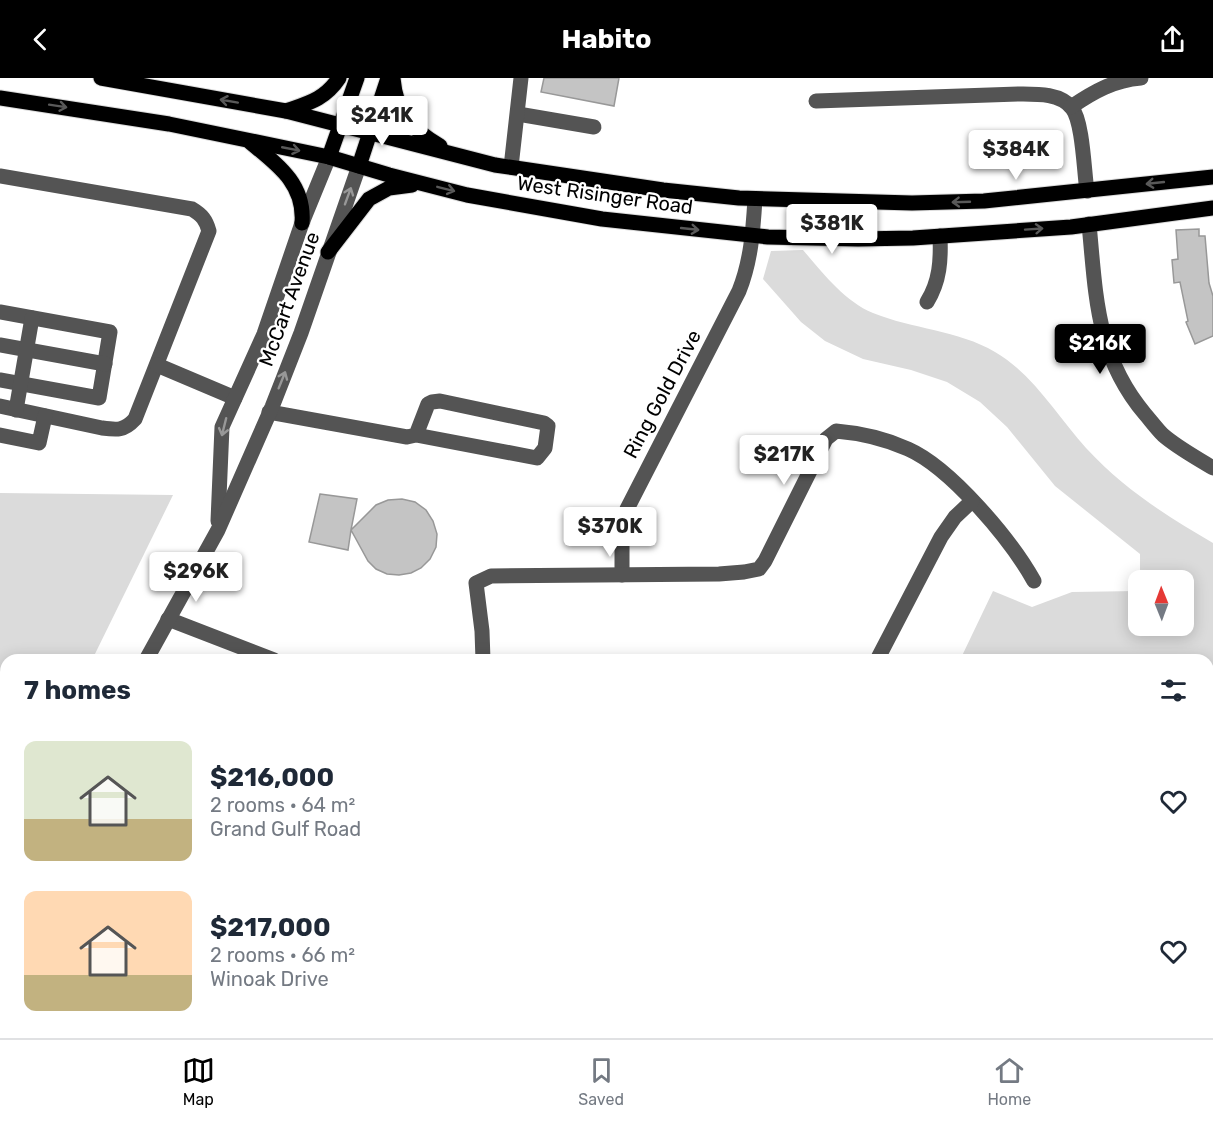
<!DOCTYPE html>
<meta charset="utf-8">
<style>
body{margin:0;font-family:Rubik,sans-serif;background:#f6f6f7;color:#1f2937;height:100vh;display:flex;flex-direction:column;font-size:22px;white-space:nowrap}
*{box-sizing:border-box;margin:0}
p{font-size:20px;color:#747a83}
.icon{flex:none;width:33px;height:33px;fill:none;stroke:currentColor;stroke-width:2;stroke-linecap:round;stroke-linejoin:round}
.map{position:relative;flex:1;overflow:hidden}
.sheet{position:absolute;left:0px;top:576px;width:1214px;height:384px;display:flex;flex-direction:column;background:#fff;border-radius:18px 18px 0 0;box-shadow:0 3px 15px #0003}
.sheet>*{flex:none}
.needle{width:39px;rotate:359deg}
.tools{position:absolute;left:1128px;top:492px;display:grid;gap:12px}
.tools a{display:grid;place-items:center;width:66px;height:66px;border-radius:12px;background:#fff;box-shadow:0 3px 15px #0003;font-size:30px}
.price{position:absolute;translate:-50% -51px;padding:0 14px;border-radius:6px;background:#fff;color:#222;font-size:20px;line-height:39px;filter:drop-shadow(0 2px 3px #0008)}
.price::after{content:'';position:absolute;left:50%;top:36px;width:18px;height:14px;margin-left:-9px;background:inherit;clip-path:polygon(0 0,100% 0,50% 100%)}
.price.selected{background:#000;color:#fff}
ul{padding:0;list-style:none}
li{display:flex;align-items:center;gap:18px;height:150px;padding:0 24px}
li span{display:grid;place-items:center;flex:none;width:168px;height:120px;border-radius:12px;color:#555}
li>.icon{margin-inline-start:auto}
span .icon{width:72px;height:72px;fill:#fffc;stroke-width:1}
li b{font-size:26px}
h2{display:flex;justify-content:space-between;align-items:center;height:72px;padding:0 24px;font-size:26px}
header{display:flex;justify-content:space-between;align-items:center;height:78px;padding:0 24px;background:#000;color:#fff;font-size:27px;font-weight:700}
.tab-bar{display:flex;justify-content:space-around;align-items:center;height:84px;border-top:2px solid #e0e1e3;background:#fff;font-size:16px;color:#747a83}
.tab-bar a{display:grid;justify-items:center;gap:3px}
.tab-bar .selected{color:#000}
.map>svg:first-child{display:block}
</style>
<header><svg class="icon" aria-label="back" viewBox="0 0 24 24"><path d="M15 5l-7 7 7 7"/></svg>Habito<svg class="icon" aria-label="share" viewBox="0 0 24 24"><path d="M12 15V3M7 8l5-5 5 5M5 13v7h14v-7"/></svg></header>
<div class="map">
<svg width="1213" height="960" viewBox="0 0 1213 960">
<rect width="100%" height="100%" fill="#fff"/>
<g fill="#dbdbdb">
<path d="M803 172C823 195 844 223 873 235 912 251 958 252 995 274 1032 295 1058 339 1086 370 1124 411 1165 437 1213 465V614L1208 616V582H960L993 513 1032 529 1072 514 1138 513V548H1184V502H1140V476L1055 408 1007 349 980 324 947 304 911 292 863 281 825 263 801 244 763 201 771 173Z"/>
<polygon points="0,415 173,417 92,582 6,582 6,746 0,757"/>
</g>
<g fill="#c4c4c4" stroke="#989898" stroke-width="1.5">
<polygon points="544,0 619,0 614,28 541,14"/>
<polygon points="1199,151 1199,158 1205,158 1209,205 1213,218 1213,258 1195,266 1186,244 1188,243 1180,204 1174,205 1172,182 1178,181 1176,152"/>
<polygon points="320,416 357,421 351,452 376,427 388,422 402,421 415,424 426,432 433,443 437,456 436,469 430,481 421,490 411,495 399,497 387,496 376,491 368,483 351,452 348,472 309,464"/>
</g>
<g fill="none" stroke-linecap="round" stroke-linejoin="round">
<defs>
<g id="major">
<polyline points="101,0 286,33 495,87 663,112 739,120 912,125 984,123 1213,99"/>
<path d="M393 0C396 35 411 51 440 68"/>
<polyline points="0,20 169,46 329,79 389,97 467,117 602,141 768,159 858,161 913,160 1071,149 1213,130"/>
<path d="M286 33C309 25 325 21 339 0"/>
<path d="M251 65C278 87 305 106 302 145"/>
<polyline points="329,79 357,0"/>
<polyline points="359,88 388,0"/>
<polyline points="328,174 369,121 389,110 412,107"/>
</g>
</defs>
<use href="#major" stroke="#dbdbdb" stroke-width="17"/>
<g stroke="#545454" stroke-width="15">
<path d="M816 23 1019 16C1036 16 1060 15 1072 30 1083 44 1084 94 1087 113"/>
<path d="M1071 29C1093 14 1114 2 1141 0"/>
<polyline points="518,36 594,49"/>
<polyline points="511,89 521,0"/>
<path d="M0 98 192 131C202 137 206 142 209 153L135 341C124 353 117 352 102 350L0 328"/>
<path d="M1089 146C1096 218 1096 278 1145 336 1151 343 1157 351 1163 357 1178 370 1197 380 1213 390"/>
<path d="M927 224C940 203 941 182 940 158"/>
<polyline points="0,234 110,254 99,320 0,302"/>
<polyline points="0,267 105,286"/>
<polyline points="157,287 235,320"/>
<polyline points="16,332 32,240"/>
<polyline points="269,334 407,359 416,357 428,326 432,324 440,323 544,345 548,348 545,370 537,380 416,357"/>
<polyline points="0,357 39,365 45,338"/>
<polyline points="218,443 222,349 264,256 302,145 329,79"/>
<path d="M622 497V449L627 431 739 213C751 183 753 153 755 121"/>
<polyline points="168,541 274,582"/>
<polyline points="146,582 218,452 272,329 301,255 359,88"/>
<path d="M483 582 482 553 476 505 491 498 719 496 744 494 759 491 765 483 826 361 836 353C860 355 886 361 908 371 951 390 1011 462 1034 503"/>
<polyline points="877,582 941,459 955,439 972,423"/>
<polyline points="1208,719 1213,718"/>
<polyline points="0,846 6,835"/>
<polyline points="1208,864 1213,863"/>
<polyline points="40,960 43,954"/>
<polyline points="205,960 209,954"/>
<polyline points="373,960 376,954"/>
<polyline points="543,960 546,954"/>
<polyline points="703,960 704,954"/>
<polyline points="872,960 875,954"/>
<polyline points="1078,960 1086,954"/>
</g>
<use href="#major" stroke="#000" stroke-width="15"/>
</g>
<defs><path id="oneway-shaft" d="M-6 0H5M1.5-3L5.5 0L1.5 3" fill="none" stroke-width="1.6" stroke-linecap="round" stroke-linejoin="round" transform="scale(1.5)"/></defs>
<g stroke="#595959">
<use href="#oneway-shaft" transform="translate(229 23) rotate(-170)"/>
<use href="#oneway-shaft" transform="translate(58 28) rotate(9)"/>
<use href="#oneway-shaft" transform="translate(291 71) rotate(11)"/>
<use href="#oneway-shaft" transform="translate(1155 105) rotate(174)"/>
<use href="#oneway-shaft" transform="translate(446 111) rotate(14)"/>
<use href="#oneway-shaft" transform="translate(961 124) rotate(178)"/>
<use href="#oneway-shaft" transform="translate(690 151) rotate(6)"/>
<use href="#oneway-shaft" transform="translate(1034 151) rotate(-4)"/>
</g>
<g stroke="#989898">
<use href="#oneway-shaft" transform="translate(348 118) rotate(-70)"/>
<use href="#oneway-shaft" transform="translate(282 302) rotate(-68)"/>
<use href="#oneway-shaft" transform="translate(224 349) rotate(104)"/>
</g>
<g text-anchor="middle" stroke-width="4.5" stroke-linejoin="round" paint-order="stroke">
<g font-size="20" fill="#000" stroke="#fff">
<text transform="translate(605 117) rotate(8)" y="7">West Risinger Road</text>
<text transform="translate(289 221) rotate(-70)" y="7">McCart Avenue</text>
<text transform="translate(662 316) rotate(-62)" y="7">Ring Gold Drive</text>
</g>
</g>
</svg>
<div class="tools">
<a><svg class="needle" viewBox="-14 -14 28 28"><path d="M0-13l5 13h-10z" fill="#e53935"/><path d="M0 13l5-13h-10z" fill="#747a83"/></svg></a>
</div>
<b class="price" style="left:382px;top:69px">$241K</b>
<b class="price" style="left:1016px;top:103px">$384K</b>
<b class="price" style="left:832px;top:177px">$381K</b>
<b class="price selected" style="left:1100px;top:297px">$216K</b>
<b class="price" style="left:784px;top:408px">$217K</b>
<b class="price" style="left:610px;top:480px">$370K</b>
<b class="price" style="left:196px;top:525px">$296K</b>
<section class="sheet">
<h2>7 homes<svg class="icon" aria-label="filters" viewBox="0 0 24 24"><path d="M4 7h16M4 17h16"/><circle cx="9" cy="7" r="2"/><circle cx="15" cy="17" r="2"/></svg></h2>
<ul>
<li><span style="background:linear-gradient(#dfe7d0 65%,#c2b280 0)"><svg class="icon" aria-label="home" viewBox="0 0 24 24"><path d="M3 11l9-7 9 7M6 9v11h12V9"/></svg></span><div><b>$216,000</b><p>2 rooms · 64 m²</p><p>Grand Gulf Road</p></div><svg class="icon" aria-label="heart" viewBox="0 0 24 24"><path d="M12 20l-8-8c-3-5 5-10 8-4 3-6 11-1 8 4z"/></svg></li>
<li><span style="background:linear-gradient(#ffd9b3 70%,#c2b280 0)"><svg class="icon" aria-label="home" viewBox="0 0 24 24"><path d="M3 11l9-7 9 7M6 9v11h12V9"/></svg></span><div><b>$217,000</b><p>2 rooms · 66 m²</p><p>Winoak Drive</p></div><svg class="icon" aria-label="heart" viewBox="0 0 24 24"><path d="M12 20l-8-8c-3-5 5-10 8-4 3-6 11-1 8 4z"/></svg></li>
</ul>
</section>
</div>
<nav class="tab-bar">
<a class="selected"><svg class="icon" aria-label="map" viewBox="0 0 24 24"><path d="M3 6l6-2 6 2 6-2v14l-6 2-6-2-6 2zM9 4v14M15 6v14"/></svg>Map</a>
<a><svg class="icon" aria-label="saved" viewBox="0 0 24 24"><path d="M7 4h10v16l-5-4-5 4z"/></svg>Saved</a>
<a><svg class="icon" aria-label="home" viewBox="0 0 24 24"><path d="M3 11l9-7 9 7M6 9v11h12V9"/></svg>Home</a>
</nav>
